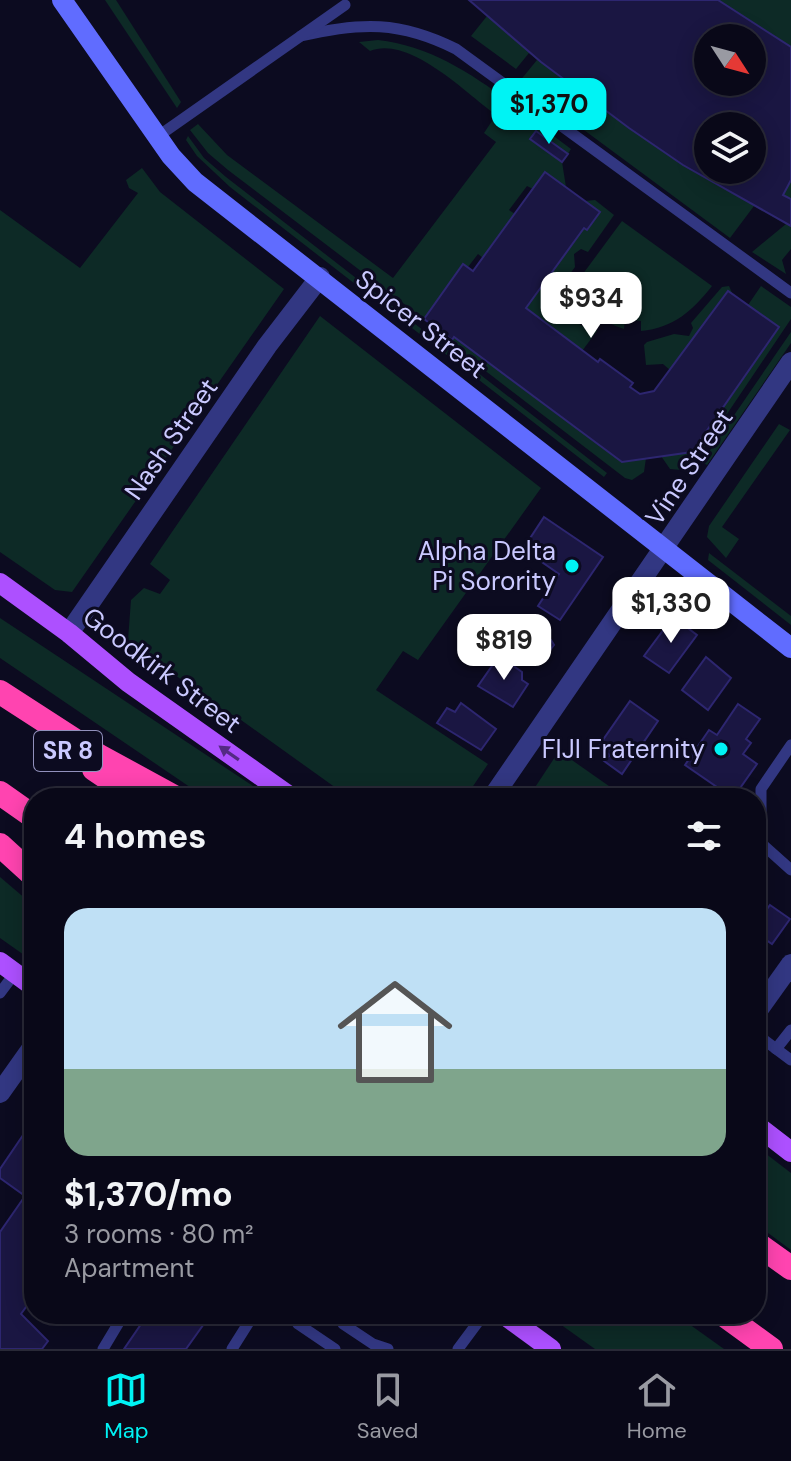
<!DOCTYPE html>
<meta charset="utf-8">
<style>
body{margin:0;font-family:"DM Sans",sans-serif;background:#171625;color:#f1f3f6;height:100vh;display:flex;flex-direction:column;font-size:30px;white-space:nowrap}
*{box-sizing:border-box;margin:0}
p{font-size:26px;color:#999aa2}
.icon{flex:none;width:44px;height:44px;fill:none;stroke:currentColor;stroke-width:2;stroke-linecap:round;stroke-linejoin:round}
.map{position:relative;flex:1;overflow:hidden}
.sheet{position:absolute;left:24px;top:788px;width:742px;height:536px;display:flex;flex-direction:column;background:#090818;border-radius:32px;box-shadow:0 4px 20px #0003,0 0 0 2px #292937}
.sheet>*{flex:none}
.needle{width:52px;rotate:126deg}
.buttons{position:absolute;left:694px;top:24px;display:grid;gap:16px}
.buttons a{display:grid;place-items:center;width:72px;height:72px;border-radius:50%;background:#090818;box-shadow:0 4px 20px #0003,0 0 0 2px #292937;font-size:40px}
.price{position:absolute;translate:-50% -68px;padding:0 18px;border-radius:16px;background:#fff;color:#222;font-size:26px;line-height:52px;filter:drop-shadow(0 2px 4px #0008)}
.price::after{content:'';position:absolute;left:50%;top:48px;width:24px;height:18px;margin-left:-12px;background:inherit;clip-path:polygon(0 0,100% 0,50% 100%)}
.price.current{background:#00f3f4;color:#111}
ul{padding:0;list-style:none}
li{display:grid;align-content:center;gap:16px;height:424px;padding:0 40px}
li+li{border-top:2px solid #292937}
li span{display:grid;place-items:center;height:248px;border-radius:24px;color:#555}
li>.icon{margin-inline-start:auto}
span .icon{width:144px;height:144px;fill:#fffc;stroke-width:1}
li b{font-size:34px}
h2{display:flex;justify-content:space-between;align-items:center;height:96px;padding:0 40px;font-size:34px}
.tab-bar{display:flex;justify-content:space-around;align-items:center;height:112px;border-top:2px solid #292937;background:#090818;font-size:22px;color:#999aa2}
.tab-bar a{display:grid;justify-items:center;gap:4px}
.tab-bar .current{color:#00f3f4}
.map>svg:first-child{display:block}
</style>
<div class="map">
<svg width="791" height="1349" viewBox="0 0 791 1349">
<rect width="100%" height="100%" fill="#0c0b20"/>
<g fill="#0d2a26" fill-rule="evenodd">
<polygon points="105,0 116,0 181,102 177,108"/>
<path d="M469 0H791V249L782 260 786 274 752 252 786 224 754 206 730 238 519 82 537 60 529 53 516 69 471 36 487 16ZM708 38H752V82H708ZM708 126H752V170H708Z"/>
<path d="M378 40C453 48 512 106 571 149L568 154 536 131 530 139 562 162 566 187 545 172 533 189 527 186 509 210 515 214 483 258 478 254 468 267 463 264 424 319 228 170 208 153 190 130 198 124 227 155 393 278 496 142 484 133 496 115C466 93 409 35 370 51L359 42Z"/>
<polygon points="188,136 204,158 226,177 607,473 604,477 230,187 197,156 186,140"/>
<polygon points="142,168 160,192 284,289 72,592 55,590 0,552 0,210 80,268 138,193 129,188 126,180"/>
<polygon points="595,200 614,215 588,252 581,249 574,254 575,267 564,282 565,286 555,285 550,297 560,303 568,294 579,311 576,317 579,324 586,328 593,325 597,331 582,351 526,308 584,228 588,229 600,212 585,201"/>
<path d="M622 221 712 286C693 310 674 328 641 331V321L625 319 624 329C601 322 584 307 574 286Z"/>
<polygon points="729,286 733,295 727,291 670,370 663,364 646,365 644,345 647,342 674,334 689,336 693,328 691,323 722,287"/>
<polygon points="761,286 791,307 791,319 696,460 681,470 670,469 661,456 778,327 748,305"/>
<polygon points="320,316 541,488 418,660 403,651 376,690 488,764 465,798 350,798 241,720 196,694 194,689 128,640 131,600 144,588 160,594 170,580 150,564"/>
<polygon points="791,332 791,343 707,465 702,462"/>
<polygon points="443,333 452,339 454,337 646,458 644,472 632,480 625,478 440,336"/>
<polygon points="779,424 790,430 722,527 739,539 726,558 707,537 709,526"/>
<polygon points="709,553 791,616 791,625 708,560"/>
<polygon points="0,618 256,788 268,798 206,798 0,658"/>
<polygon points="559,751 626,798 528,798"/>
<polygon points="0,877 34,906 34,962 0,938"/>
<polygon points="756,1146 791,1173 791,1250 756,1224"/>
<polygon points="546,1314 675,1314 724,1349 595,1349"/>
</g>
<g fill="#1a1642" stroke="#2d2670" stroke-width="2" fill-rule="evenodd">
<path d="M469 0H718L791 47V180L783 195 791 199V226L683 165 629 128 541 62ZM708 38H752V82H708ZM708 126H752V170H708Z"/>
<polygon points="536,131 568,154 562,162 530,139"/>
<polygon points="545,172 600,212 587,230 584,228 526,308 598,362 600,359 633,383 630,387 640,394 654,391 728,291 779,327 692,452 622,462 454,337 452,340 424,319 463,264 473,271"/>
<polygon points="544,517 603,557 560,620 538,606 559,574 523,549"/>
<polygon points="673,617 697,635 669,673 644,656"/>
<polygon points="523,619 551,640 554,645 540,663 534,659 532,662 506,643"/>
<polygon points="499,656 522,672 522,680 528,684 513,707 478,686"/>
<polygon points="706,657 731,678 708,710 682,690"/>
<polygon points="630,701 658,721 622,774 604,761 610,755 598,747"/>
<polygon points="461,703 496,729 481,750 437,723 447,708 455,712"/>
<polygon points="738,704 760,719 746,739 751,743 743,754 757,764 733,798 685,765 709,730 717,735"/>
<polygon points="770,905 790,919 772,944 756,933 756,924"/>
<polygon points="34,1119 34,1296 21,1314 48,1341 42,1349 0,1349 0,1232 25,1196 0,1178 0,1169"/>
<polygon points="148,1314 211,1314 186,1349 124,1349"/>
</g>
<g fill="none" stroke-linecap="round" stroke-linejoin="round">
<g stroke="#323782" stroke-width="11">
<path d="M301 36C361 22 400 21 456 49L791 293"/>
<polyline points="157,137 345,5"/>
<polyline points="791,745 761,789 761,843 791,870"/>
<polyline points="0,993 15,973"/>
<polyline points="756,1034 791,1060"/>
<polyline points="776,1049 791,1030"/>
<polyline points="291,1314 298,1324 335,1349"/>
<polyline points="343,1324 373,1344 388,1349"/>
<polyline points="103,1349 124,1314"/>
<polyline points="232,1349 254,1314"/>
<polyline points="458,1349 484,1314"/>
</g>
<g stroke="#323782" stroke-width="20">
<polyline points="69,633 267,346 320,277"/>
<polyline points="492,798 791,362"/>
<polyline points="756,1013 791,964"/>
<polyline points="0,1093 34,1045"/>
</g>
<polyline stroke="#606cff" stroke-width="20" points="62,0 171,156 195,182 791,648"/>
<g stroke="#ad50ff" stroke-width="20">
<polyline points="0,583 69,633 128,682 292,798"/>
<polyline points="0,962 34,987"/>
<polyline points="756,1125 791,1152"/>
<polyline points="503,1314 551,1349"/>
</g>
<g stroke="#ff44b0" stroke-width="24">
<polyline points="0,692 99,756 176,798"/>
<polyline points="94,769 137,798"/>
<polyline points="0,793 34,817"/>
<polyline points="0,845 34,876"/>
<polyline points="756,1243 791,1268"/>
<polyline points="723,1314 771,1349"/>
</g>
</g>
<defs><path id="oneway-solid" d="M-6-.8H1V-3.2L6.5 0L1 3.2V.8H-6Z" transform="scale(2)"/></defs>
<use fill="#542a84" href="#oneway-solid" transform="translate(229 753) rotate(-145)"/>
<g fill="#00f3f4" stroke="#0c0b20" stroke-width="3">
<circle cx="572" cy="566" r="8"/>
<circle cx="721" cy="749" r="8"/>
</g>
<g text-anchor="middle" stroke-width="6" stroke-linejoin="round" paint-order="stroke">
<rect fill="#0c0b20" stroke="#9190bc" stroke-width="2" x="34" y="731" width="68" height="40" rx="6"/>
<g font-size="24" font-weight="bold" fill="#cac9ff">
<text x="68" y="759">SR 8</text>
</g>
<g font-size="26" fill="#cac9ff" stroke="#0c0b20">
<text transform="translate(421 324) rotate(38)" y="9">Spicer Street</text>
<text transform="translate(171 439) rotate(-55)" y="9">Nash Street</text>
<text transform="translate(689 467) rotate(-56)" y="9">Vine Street</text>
<text transform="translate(162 670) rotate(37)" y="9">Goodkirk Street</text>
</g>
<g font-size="26" fill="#cac9ff" stroke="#0c0b20" text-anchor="end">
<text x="556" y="560">Alpha Delta<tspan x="556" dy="30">Pi Sorority</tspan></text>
<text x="705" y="758">FIJI Fraternity</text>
</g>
</g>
</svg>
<div class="buttons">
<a><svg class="needle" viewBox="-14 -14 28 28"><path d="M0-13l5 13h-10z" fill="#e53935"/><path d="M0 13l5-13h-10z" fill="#999aa2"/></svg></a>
<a><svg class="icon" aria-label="layers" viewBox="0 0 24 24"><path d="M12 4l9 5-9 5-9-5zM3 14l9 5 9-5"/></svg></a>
</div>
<b class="price current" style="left:549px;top:146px">$1,370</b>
<b class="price" style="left:591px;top:340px">$934</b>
<b class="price" style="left:671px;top:645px">$1,330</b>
<b class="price" style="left:504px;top:682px">$819</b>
<section class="sheet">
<h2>4 homes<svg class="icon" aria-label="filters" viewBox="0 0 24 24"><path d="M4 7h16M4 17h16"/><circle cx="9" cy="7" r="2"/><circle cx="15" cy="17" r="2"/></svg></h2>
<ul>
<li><span style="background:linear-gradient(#bfe0f5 65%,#7fa58c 0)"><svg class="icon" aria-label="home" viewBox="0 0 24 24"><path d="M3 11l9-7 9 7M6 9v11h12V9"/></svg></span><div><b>$1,370/mo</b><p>3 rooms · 80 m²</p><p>Apartment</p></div></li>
</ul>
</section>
</div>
<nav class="tab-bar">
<a class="current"><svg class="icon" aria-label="map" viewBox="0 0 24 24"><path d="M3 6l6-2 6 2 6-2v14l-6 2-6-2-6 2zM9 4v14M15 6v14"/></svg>Map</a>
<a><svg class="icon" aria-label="saved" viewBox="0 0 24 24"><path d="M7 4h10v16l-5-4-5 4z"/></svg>Saved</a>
<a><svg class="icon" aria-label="home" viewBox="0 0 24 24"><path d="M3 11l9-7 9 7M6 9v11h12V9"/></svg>Home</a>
</nav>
